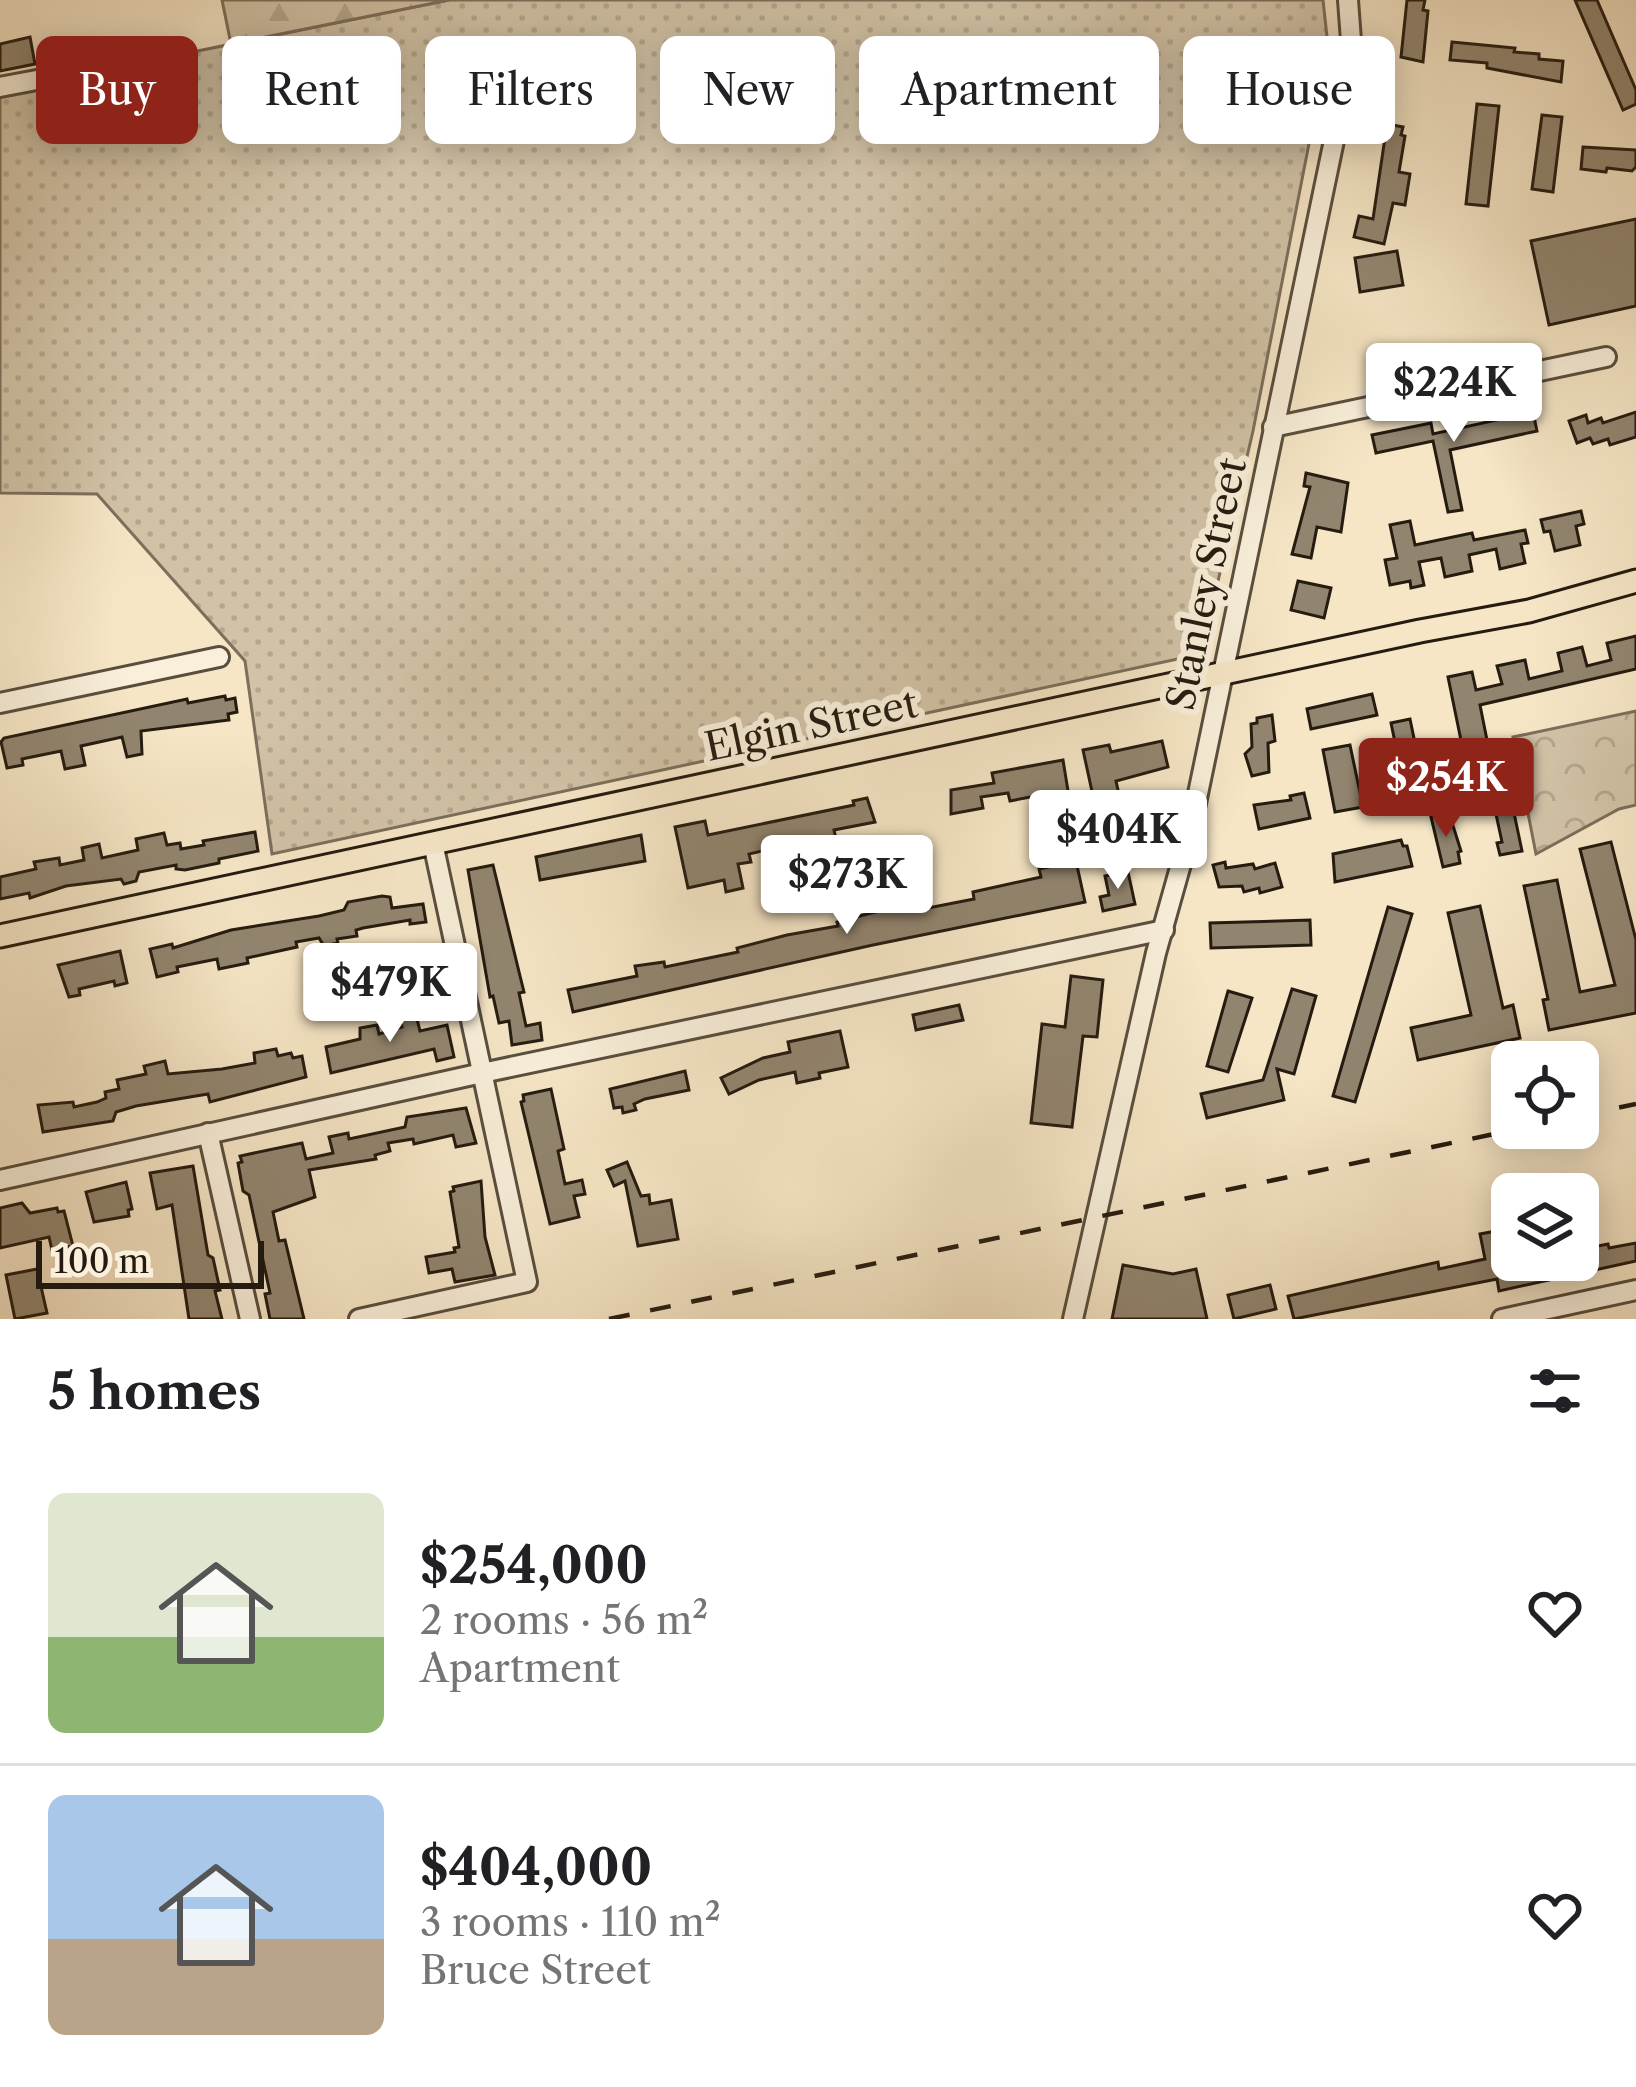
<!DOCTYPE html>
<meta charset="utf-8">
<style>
body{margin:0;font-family:"Libre Caslon Text",serif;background:#f2f2f2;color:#202124;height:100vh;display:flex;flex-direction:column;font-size:45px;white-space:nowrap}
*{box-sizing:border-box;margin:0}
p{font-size:39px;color:#757577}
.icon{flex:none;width:66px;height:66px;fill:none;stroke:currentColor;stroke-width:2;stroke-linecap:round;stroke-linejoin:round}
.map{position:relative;height:1319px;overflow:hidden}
.panel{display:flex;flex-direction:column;background:#fff;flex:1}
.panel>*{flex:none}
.hud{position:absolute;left:36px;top:36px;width:1566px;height:108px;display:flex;gap:24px}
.fabs{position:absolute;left:1491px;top:1041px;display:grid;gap:24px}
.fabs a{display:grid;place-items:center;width:108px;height:108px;border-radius:18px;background:#fff;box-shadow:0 6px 30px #0003;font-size:60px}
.scale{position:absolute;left:36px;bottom:30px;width:228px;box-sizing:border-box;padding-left:12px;border:6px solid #251b10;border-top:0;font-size:33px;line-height:42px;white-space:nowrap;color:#251b10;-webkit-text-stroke:9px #f9efda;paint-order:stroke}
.price{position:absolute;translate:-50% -102px;padding:0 27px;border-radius:12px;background:#fff;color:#222;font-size:39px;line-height:78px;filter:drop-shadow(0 3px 6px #0008)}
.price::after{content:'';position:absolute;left:50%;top:72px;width:36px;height:27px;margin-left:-18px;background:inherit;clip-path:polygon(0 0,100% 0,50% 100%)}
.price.on{background:#8f2418;color:#fff}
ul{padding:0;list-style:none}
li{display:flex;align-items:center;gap:36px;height:300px;padding:0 48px}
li+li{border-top:3px solid #e0e0e0}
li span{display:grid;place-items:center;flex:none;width:336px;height:240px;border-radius:18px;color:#555}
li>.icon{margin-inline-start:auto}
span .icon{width:144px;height:144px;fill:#fffc;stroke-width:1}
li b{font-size:51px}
h2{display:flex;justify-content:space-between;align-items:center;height:144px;padding:0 48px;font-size:51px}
.pill{padding:0 42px;border-radius:18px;background:#fff;box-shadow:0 6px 30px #0003;font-size:42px;line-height:108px}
.pill.on{background:#8f2418;color:#fff}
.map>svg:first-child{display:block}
</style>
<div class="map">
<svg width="1636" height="1319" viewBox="0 0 1636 1319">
<defs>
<pattern id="grass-dots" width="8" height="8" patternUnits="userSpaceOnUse" patternTransform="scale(3)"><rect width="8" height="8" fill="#d2c3a7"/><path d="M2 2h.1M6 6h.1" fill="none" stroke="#b4a78f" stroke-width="1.8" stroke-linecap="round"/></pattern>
<pattern id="forest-firs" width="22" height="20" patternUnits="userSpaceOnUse" patternTransform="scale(3)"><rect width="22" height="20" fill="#d2c3a7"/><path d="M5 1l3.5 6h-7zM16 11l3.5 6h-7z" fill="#b4a78f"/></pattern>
<pattern id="park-crowns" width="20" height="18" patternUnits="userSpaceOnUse" patternTransform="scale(3)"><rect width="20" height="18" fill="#d2c3a7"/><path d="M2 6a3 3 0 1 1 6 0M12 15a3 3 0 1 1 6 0" fill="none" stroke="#b4a78f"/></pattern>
</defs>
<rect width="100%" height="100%" fill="#f6e6c6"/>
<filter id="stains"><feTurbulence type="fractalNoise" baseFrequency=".00167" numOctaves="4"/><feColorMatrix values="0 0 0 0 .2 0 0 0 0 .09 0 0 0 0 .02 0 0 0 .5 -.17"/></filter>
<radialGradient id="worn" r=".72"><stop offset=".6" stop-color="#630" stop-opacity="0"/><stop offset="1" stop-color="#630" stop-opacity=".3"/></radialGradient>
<polygon fill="url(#grass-dots)" stroke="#7c6f5c" stroke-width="3" points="449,0 1323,0 1328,46 1253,431 1201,654 272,854 245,661 97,494 0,493 0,91"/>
<polygon fill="url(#forest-firs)" stroke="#7c6f5c" stroke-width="3" points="222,0 449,0 231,44"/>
<polygon fill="url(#park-crowns)" stroke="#7c6f5c" stroke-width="3" points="1636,711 1636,805 1619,809 1536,854 1513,737"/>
<g fill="#92856f" stroke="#251b10" stroke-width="3">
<polygon points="1407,0 1425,0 1423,10 1428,11 1423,62 1401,57"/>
<polygon points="1575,0 1597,0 1636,90 1636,104 1623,110"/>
<polygon points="30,37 35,64 0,71 0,44"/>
<polygon points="1452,42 1515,48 1514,52 1539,54 1539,59 1563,61 1561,82 1487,68 1487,63 1450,60"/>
<polygon points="1477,104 1499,106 1488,206 1466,204"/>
<polygon points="1542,115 1562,117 1553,192 1532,189"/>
<polygon points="1387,124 1403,127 1401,135 1405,136 1399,172 1410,174 1405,205 1393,203 1384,244 1354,237 1359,216 1373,219"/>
<polygon points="1583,147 1636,150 1636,167 1632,171 1607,168 1606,172 1581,169"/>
<polygon points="1636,219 1636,306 1549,325 1531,241"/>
<polygon points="1397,251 1403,285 1360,292 1355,258"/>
<polygon points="1533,412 1537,431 1450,450 1462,510 1448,512 1433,441 1376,453 1372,435 1431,423 1433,434"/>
<polygon points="1636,412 1636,437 1610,445 1608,439 1593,444 1590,438 1577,443 1569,421 1586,415 1588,423 1601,418 1603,423"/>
<polygon points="1306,473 1348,483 1341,532 1317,527 1311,558 1292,554 1310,487 1304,486"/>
<polygon points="1581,511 1584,524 1576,526 1580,545 1555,551 1550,531 1544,532 1541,520"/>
<polygon points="1410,521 1415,545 1472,533 1474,540 1525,530 1528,543 1521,544 1525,563 1500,569 1496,549 1469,555 1472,571 1445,577 1441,558 1419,562 1424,585 1411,588 1410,581 1390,585 1385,560 1397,558 1390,525"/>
<polygon points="1298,581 1331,588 1324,618 1291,610"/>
<polygon points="1636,636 1636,669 1480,705 1489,750 1464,755 1448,677 1472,672 1476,690 1502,684 1497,666 1525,660 1529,679 1562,671 1558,653 1582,647 1587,666 1611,660 1607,643"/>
<polygon points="1372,694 1377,715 1311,729 1307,709"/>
<polygon points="225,696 226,700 235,698 237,712 228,714 229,720 141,731 142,754 127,757 122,737 81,746 85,765 65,769 61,751 22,759 23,765 7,768 1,742 4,738 187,699 188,703"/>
<polygon points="1272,715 1275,741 1268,743 1269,772 1252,776 1245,754 1252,747 1251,724 1257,723 1257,718"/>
<polygon points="1410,719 1423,782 1404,786 1391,723"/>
<polygon points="1162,741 1168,767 1116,781 1120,799 1110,801 1111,807 1096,810 1083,750 1109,745 1111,752"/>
<polygon points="1350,745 1363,807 1335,812 1323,750"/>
<polygon points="1063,760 1069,797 1047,801 1046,794 1010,801 1008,793 981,797 983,808 951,814 951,790 994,783 992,773"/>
<polygon points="1509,789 1522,851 1500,855 1497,843 1502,842 1494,805 1489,806 1486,794"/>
<polygon points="1304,793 1310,818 1259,829 1254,805 1291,800 1290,796"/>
<polygon points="867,798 875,822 834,830 837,843 819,847 817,838 749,854 751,862 738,864 743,888 726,892 724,880 688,888 675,827 705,821 708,835 854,805 853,801"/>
<polygon points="1449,813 1461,851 1458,852 1460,863 1443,867 1431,817"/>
<polygon points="1131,826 1138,858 1115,863 1109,830"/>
<polygon points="255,832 258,851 219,859 219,863 185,870 176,869 176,865 139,872 136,881 124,884 121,879 66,886 30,898 29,893 0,899 0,877 36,869 34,862 59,858 60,865 84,860 82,848 99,844 102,858 138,850 136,839 164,833 167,845 180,843 181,849 204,845 203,841"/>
<polygon points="641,835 645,861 540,880 536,857"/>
<polygon points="1401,840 1403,846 1407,846 1412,866 1335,882 1333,854"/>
<polygon points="1611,842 1636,940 1636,1013 1549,1030 1543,1000 1548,999 1524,886 1557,880 1580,992 1615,985 1580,849"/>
<polygon points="1076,861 1085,902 873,945 573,1012 568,990 637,976 635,966 664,962 665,967 738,952 737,948 787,935 838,926 837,922 871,913 926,901 928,908 974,899 973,892 1041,877 1039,869"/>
<polygon points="1225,862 1226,868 1253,864 1255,869 1275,863 1282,887 1260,893 1259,888 1244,892 1242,886 1219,887 1213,865"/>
<polygon points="493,865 521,980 524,992 519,993 526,1026 540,1023 542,1040 512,1045 509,1021 499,1023 493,996 490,997 468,870"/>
<polygon points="1128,872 1135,904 1103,911 1100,897 1109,895 1105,876"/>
<polygon points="382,896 390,897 392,908 423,904 426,922 410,924 410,920 363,928 356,930 357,936 337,939 338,943 324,946 319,938 296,942 297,947 247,958 248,963 219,969 217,959 177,967 178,972 157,977 150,949 172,944 173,948 231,930 319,916 344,910 348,902"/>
<polygon points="1480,906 1503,1008 1513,1005 1520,1038 1418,1060 1411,1028 1471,1015 1448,913"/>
<polygon points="1388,907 1412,914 1355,1102 1333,1096"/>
<polygon points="1310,920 1311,945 1211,948 1210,923"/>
<polygon points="120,951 127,983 115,986 114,981 79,989 80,995 69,997 58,965"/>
<polygon points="1071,976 1103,980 1097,1037 1083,1036 1072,1127 1031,1123 1042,1024 1065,1027"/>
<polygon points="1292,989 1316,996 1294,1074 1277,1069 1284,1100 1207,1118 1201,1094 1263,1080"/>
<polygon points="1228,991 1252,998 1228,1072 1207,1066"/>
<polygon points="959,1005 963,1020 916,1030 913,1015"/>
<polygon points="416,1015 420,1031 447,1025 454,1057 437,1061 434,1049 331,1073 326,1047 360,1039 360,1028 377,1025 379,1034 402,1027 400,1019"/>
<polygon points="840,1031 848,1067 819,1073 820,1078 797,1083 795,1072 759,1080 729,1094 721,1078 763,1058 790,1052 788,1042"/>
<polygon points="276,1049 278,1056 291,1053 293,1058 302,1056 306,1077 210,1102 208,1094 136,1106 116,1112 113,1121 43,1132 38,1105 73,1102 74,1107 97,1102 106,1098 105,1092 119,1089 117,1080 146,1074 144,1066 165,1061 168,1074 222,1069 255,1063 254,1053"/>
<polygon points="685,1071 689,1090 645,1099 634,1104 636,1110 623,1113 622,1107 614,1108 610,1089"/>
<polygon points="551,1089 564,1149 558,1151 565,1184 582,1180 585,1194 574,1196 579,1217 550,1224 521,1102 524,1101 523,1095"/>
<polygon points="466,1108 476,1143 456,1147 453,1135 414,1144 413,1139 388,1143 390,1151 375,1155 376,1159 309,1170 315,1197 273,1212 279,1241 285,1240 304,1319 270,1319 265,1294 270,1293 249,1195 243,1191 238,1163 242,1162 240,1156 302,1143 306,1159 333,1153 329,1137 348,1133 349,1139 405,1127 407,1117"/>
<polygon points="627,1162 641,1196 649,1195 650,1204 671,1200 678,1239 638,1246 625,1181 614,1186 607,1170"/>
<polygon points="193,1166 208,1255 213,1258 220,1290 215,1291 222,1319 189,1319 172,1205 157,1209 150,1173"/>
<polygon points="481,1181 485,1237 495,1275 455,1282 452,1269 429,1273 426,1257 455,1252 454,1248 459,1247 450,1192 454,1191 453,1187"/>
<polygon points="126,1182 132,1209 128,1210 129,1216 94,1222 86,1192"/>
<polygon points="22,1203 30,1213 57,1208 58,1212 64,1211 73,1246 52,1250 49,1237 0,1248 0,1208"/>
<polygon points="1496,1231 1504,1272 1558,1260 1578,1260 1578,1250 1608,1244 1609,1248 1636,1243 1636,1261 1499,1291 1497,1279 1294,1319 1288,1296 1438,1262 1439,1269 1485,1259 1480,1234"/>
<polygon points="1123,1265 1173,1274 1196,1269 1207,1319 1112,1319"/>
<polygon points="37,1269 47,1313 15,1319 6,1275"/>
<polygon points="1270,1285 1276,1309 1234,1319 1228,1295"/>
</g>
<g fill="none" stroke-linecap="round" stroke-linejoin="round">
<defs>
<g id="minor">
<polyline points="0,87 42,79"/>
<polyline points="1273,427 1606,357"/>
<polyline points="0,703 219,657"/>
<polyline points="208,1133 250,1319"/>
<polyline points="0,1180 482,1073 1164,930"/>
<polyline points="359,1319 527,1282 433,843"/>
<polyline points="1073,1319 1156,953 1190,832 1352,54 1348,0"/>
<polyline points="1502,1319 1636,1290"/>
</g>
<polyline id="major" points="0,936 1420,631 1529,611 1636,581"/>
</defs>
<use href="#minor" stroke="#594e3e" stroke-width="24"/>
<use href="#major" stroke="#251b10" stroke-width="27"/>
<use href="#minor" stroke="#f9efda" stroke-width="18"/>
<use href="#major" stroke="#f6e6c6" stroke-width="21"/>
<g stroke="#251b10" stroke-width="4.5" stroke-dasharray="21 21" stroke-linecap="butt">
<polyline points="1578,1116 1636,1104"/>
<polyline points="609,1319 1523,1128"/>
</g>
</g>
<g text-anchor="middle" stroke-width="12" stroke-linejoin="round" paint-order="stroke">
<g font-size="39" fill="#251b10" stroke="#f9efda">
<text transform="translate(1206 584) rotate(-78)" y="14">Stanley Street</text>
<text transform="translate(811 725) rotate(-12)" y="14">Elgin Street</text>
</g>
</g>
<rect width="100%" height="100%" filter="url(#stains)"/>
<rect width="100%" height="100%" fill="url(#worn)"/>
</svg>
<div class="fabs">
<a><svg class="icon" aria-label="locate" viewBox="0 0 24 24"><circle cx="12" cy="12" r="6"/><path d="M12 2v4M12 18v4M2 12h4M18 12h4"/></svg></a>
<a><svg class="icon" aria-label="layers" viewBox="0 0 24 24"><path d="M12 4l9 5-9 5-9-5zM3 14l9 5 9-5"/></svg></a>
</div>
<div class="scale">100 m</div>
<b class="price" style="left:1454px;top:445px">$224K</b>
<b class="price on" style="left:1446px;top:840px">$254K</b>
<b class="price" style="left:1118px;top:892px">$404K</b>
<b class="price" style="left:847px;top:937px">$273K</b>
<b class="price" style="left:390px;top:1045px">$479K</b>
<div class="hud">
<a class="pill on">Buy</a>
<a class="pill">Rent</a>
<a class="pill">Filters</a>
<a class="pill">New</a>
<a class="pill">Apartment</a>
<a class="pill">House</a>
</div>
</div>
<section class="panel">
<h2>5 homes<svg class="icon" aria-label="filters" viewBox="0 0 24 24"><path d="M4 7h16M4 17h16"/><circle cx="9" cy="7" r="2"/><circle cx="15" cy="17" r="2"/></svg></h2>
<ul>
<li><span style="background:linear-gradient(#dfe7d0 60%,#8fb573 0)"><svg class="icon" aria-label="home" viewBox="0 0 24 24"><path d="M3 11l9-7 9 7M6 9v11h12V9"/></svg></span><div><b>$254,000</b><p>2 rooms · 56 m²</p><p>Apartment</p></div><svg class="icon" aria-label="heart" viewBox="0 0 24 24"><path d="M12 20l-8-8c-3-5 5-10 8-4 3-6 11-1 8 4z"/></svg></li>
<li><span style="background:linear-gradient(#a9c7e8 60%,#b9a48a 0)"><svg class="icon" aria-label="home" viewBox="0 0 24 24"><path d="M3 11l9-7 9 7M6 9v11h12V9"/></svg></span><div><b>$404,000</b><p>3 rooms · 110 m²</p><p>Bruce Street</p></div><svg class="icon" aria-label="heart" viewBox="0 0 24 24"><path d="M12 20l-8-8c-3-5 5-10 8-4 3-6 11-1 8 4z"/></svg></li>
</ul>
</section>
